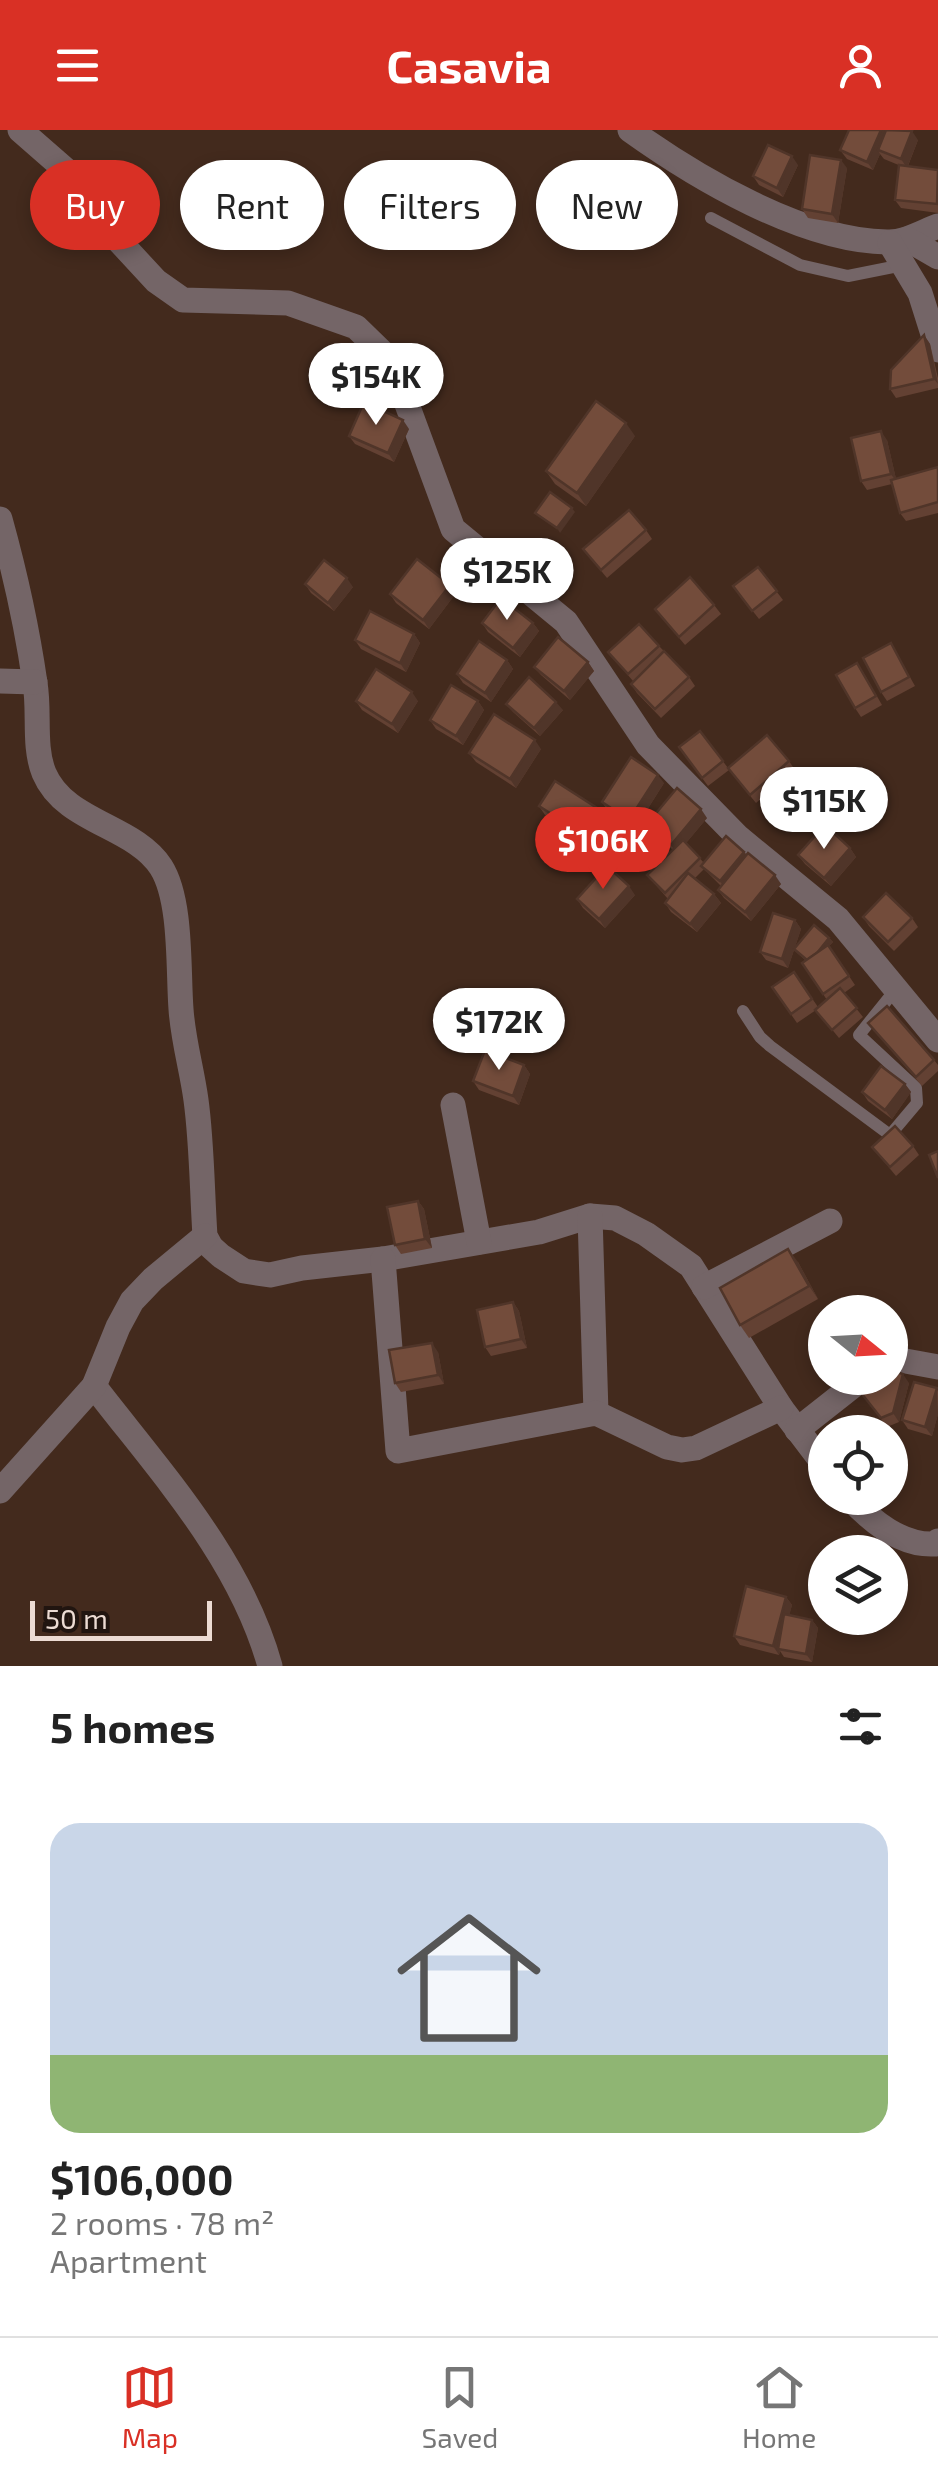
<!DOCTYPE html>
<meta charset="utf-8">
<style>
body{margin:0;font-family:"Exo 2",sans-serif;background:#f2f2f2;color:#222;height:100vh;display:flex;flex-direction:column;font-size:38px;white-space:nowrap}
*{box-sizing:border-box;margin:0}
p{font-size:32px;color:#767676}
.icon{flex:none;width:55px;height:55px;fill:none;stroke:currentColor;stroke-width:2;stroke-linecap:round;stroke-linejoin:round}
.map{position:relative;height:1536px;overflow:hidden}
.details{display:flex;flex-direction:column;background:#fff;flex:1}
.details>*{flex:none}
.guide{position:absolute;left:30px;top:30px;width:880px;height:90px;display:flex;gap:20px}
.needle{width:65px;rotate:108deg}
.buttons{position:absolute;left:808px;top:1165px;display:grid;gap:20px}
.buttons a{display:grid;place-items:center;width:100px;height:100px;border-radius:50%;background:#fff;box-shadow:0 5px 15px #0003;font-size:50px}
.scale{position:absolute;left:30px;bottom:25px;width:182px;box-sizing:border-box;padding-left:10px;border:5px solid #ecdbd3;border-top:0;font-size:28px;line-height:35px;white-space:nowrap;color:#ecdbd3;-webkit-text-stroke:8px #211510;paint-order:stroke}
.price{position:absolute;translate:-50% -85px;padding:0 22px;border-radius:35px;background:#fff;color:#222;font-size:32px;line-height:65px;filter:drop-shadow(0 2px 5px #0008)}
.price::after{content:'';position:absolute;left:50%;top:60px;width:30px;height:22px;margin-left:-15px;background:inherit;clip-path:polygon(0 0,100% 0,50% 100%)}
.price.active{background:#d93025;color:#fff}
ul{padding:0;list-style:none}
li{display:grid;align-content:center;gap:20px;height:530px;padding:0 50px}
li+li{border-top:2px solid #e0e0e0}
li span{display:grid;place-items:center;height:310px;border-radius:30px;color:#555}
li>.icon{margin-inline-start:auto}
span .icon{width:180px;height:180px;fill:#fffc;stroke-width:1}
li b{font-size:42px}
h2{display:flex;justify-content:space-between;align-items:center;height:120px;padding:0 50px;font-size:42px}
.chip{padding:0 35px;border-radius:45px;background:#fff;box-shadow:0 5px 15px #0003;font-size:35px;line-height:90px}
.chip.active{background:#d93025;color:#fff}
header{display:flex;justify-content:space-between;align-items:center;height:130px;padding:0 50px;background:#d93025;color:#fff;font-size:45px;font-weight:700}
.tab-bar{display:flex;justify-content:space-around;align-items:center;height:140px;border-top:2px solid #e0e0e0;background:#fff;font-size:28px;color:#767676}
.tab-bar a{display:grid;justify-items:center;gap:5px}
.tab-bar .active{color:#d93025}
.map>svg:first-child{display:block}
</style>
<header><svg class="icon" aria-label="menu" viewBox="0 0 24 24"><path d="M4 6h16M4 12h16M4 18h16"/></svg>Casavia<svg class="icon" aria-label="person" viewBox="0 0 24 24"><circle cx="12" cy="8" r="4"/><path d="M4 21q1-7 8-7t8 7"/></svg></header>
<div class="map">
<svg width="938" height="1536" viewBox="0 0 938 1536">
<rect width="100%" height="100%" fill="#432a1d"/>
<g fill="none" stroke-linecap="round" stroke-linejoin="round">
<g stroke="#746567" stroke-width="12">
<polyline points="711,88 800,135 848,146 903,135"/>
<polyline points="743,881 760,907 770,916 890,1005 917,973 916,958 859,905 896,859"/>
</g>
<g stroke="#746567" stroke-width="25">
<polyline points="20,0 76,49 119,111 156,151 183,170 288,173 356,197 391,231 453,399 566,492 648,615 738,707 838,789 938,910"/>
<path d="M630 0C697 48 803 111 887 112 904 113 922 102 938 96"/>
<polyline points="907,109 938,127"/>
<polyline points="890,113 920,163 938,220"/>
<path d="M0 389C15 443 27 497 35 553 40 582 33 616 44 643 65 693 134 695 161 737 182 770 178 840 181 879 183 910 192 940 196 970 202 1014 202 1061 205 1106L211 1117 221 1126 244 1141 270 1145 302 1138 383 1129 539 1102 590 1086 615 1088 646 1104 691 1136 781 1278 825 1336"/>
<polyline points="0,551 35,552"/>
<polyline points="453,975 479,1112"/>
<polyline points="590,1086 596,1283"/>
<polyline points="383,1129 398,1321 596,1283 667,1317 682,1320 696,1318 781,1278"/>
<polyline points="704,1157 830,1091"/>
<polyline points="890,1231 900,1230 938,1237"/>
<path d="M94 1256C161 1343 240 1428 270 1536"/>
<polyline points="797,1300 863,1248"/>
<polyline points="0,1361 94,1256 118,1197 132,1171 153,1149 205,1106"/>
<path d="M850 1368C871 1391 902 1416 935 1414L938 1411"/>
</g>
</g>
<g fill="#634133">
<polygon points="918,10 908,36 938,40 938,83 901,78 895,70 901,36 884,29 880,24 873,40 847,29 840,20"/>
<polygon points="798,35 783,67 759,55 753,46"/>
<polygon points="847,38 838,93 808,88 802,79"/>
<polygon points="924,205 930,214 938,248 938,258 896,268 890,259"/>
<polygon points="409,299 394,332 355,314 349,306"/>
<polygon points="635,306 586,376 555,354 546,341"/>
<polygon points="887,310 896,349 938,337 938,383 906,391 900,383 892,354 867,360 861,351"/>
<polygon points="646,400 652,409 607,448 583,419"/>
<polygon points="758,437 783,470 759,489 733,456"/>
<polygon points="305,454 353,457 334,481 311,463"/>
<polygon points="456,463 429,499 396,473 390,464"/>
<polygon points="714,475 721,484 685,515 655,479"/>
<polygon points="482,493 533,493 539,501 520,527 488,502"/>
<polygon points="414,504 420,513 406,542 361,519 355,510"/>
<polygon points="891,513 915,556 887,571 881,562"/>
<polygon points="659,516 689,547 695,556 661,588 637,563 631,554 633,551 608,522"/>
<polygon points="507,530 513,539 491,572 463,553 457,544"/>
<polygon points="588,532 594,541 570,570 541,545 534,537"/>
<polygon points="863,542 882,575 861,587 855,578"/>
<polygon points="356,571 418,571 398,603 362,580"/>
<polygon points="478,571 484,580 463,615 436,599 430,590"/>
<polygon points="506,574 563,580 540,606 513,582"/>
<polygon points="700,601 728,638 789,631 795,640 756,673 729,640 708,656 679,617"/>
<polygon points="541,619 516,658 476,632 469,623"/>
<polygon points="664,653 635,699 608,681 602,672"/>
<polygon points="539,676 603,686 587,712 545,685"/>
<polygon points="707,688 686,713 704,733 744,722 781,754 751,791 724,768 718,760 721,756 704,739 695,748 714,764 721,773 697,802 671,782 665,773 668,769 647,745 673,720 653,703 647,694"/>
<polygon points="850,718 856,727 831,756 805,734 798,725"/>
<polygon points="635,765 605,798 583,778 577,769"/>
<polygon points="863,787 912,788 918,797 894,821 869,796"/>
<polygon points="795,790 801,799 795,817 829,808 833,812 829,816 855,855 844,863 863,887 839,908 816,880 797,893 772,857 794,842 818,877 827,870 802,833 805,830 794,820 788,838 766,830 760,822"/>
<polygon points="868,893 934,930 938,935 938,941 922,956"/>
<polygon points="524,935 530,944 519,975 479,960 473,951"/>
<polygon points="905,954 911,962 892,989 868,971 862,962"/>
<polygon points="913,1016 919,1025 896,1046 872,1017"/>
<polygon points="418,1071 424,1079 432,1118 401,1124 395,1115"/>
<polygon points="798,1132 818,1169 749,1208 740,1195"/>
<polygon points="513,1172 519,1181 527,1218 491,1226 485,1217"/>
<polygon points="438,1222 444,1254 401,1262 395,1253"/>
<polygon points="909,1253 899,1292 887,1297 862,1264"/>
<polygon points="938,1260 938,1284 932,1306 908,1299 902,1290"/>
<polygon points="786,1467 792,1475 789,1485 812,1490 818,1498 812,1532 784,1527 780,1521 779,1525 740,1515 734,1506"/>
</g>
<g fill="#503529">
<polygon points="881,0 890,0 878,20 880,24 873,40 867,32"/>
<polygon points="912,1 918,10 907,38 901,29"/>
<polygon points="792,26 798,35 783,67 777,58"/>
<polygon points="841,30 847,38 838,93 832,84"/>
<polygon points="924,205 930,214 938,254 934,249"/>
<polygon points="403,290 409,299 394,332 388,323"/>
<polygon points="626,293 635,306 586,376 577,363"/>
<polygon points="881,301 887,310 897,353 891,344"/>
<polygon points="572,378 575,382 560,403 557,398"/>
<polygon points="347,448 353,457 334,481 328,473"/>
<polygon points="450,455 456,463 429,499 423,490"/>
<polygon points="533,493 539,501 520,527 513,518"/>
<polygon points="414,504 420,513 406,542 400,533"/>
<polygon points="507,530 513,539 491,572 485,563"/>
<polygon points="588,532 594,541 570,570 564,561"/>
<polygon points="412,562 418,571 398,603 392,594"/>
<polygon points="478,571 484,580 463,615 456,606"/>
<polygon points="556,572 563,580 540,606 534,598"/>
<polygon points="535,610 541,619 516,658 510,649"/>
<polygon points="658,645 664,653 635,699 629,690"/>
<polygon points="597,678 603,686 587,712 581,703"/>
<polygon points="701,679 707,688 677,724 671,715"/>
<polygon points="850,718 856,727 831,756 824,748"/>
<polygon points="744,722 750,730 726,760 720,751"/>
<polygon points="775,745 781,754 751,791 745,782"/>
<polygon points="629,756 635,765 605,798 599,789"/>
<polygon points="714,764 721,773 697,802 690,794"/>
<polygon points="795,790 801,799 788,838 782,829"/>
<polygon points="829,808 833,812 829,816 855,855 829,816 809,832"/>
<polygon points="524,935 530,944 519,975 513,966"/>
<polygon points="905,954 911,962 892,989 885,980"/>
<polygon points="418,1071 424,1079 432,1118 425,1109"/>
<polygon points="788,1119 798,1132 818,1169 809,1156"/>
<polygon points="513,1172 519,1181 527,1218 521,1209"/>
<polygon points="432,1213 438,1222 444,1254 438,1245"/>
<polygon points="903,1244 909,1253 899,1292 893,1283"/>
<polygon points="937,1258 938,1284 932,1306 925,1297"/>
<polygon points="786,1467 792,1475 781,1519 778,1519 780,1521 779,1525 773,1516"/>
<polygon points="812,1490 818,1498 812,1532 806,1524"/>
</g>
<g fill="#734c3b" stroke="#503529" stroke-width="2.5">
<polygon points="849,0 881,0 867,32 840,20"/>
<polygon points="886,0 912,1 901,29 878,20"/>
<polygon points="768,15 792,26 777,58 753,46"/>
<polygon points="810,25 841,30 832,84 802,79"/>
<polygon points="899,35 938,40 937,74 895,70"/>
<polygon points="924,205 934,249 890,259 891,240"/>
<polygon points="596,271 626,293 577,363 546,341"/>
<polygon points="364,272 403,290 388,323 349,306"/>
<polygon points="881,301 891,344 861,351 851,308"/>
<polygon points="938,337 938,372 900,383 891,350"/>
<polygon points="550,362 572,378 557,398 535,383"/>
<polygon points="629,380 646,400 601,440 583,419"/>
<polygon points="417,429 450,455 423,490 390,464"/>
<polygon points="324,430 347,448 328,473 305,454"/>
<polygon points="758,437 777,461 752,481 733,456"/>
<polygon points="690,447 714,475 679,507 655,479"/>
<polygon points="501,468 533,493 513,518 482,493"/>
<polygon points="370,481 414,504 400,533 355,510"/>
<polygon points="639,494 659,516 628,544 608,522"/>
<polygon points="558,507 588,532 564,561 534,537"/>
<polygon points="479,511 507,530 485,563 457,544"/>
<polygon points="891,513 909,547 881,562 863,528"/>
<polygon points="664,521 689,547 655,579 631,554"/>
<polygon points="857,533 876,566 855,578 836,545"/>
<polygon points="376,539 412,562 392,594 356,571"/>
<polygon points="529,547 556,572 534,598 506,574"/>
<polygon points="451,555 478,571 456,606 430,590"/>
<polygon points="494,584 535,610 510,649 469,623"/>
<polygon points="700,601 723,631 702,648 679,617"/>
<polygon points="767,605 789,631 750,665 728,638"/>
<polygon points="631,627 658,645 629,690 602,672"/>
<polygon points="555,651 597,678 581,703 539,676"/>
<polygon points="677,658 701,679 671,715 647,694"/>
<polygon points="825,695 850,718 824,748 798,725"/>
<polygon points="726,706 744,722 720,751 701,736"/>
<polygon points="683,710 700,728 665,763 647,745"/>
<polygon points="748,723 775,745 745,782 718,760"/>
<polygon points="607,736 629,756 599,789 577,769"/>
<polygon points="688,743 714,764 690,794 665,773"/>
<polygon points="886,763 912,788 888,812 863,787"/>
<polygon points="773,783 795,790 782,829 760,822"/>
<polygon points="814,795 829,808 817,823 807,830 794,819"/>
<polygon points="828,815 849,846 823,864 802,833"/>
<polygon points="794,842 812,869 791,884 772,857"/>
<polygon points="840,858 857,878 832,900 815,880"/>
<polygon points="887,876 934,930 916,947 868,893"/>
<polygon points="485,920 524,935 513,966 473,951"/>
<polygon points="881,936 905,954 885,980 862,962"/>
<polygon points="895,996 913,1016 890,1037 872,1017"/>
<polygon points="938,1021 938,1048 929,1025"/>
<polygon points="418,1071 425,1109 395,1115 387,1077"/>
<polygon points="788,1119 809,1156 740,1195 720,1158"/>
<polygon points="513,1172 521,1209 485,1217 477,1180"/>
<polygon points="432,1213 438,1245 395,1253 389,1220"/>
<polygon points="890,1240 903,1244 893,1283 881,1288 862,1264 865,1250 869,1248 890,1248"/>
<polygon points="914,1252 937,1258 925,1297 902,1290"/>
<polygon points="746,1456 786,1467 773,1516 734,1506"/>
<polygon points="784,1484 812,1490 806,1524 778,1519"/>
</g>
</svg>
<div class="buttons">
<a><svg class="needle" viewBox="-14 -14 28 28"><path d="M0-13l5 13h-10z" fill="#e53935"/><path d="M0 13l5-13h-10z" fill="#767676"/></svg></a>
<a><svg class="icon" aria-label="locate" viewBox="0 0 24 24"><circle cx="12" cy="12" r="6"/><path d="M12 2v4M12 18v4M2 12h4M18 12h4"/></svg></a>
<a><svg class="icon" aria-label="layers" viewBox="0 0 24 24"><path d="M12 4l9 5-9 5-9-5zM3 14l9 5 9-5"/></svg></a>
</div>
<div class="scale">50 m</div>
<b class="price" style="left:376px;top:298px">$154K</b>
<b class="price" style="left:507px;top:493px">$125K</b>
<b class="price" style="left:824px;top:722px">$115K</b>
<b class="price active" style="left:603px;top:762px">$106K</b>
<b class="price" style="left:499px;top:943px">$172K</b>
<div class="guide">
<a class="chip active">Buy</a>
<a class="chip">Rent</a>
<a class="chip">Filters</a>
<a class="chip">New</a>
</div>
</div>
<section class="details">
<h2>5 homes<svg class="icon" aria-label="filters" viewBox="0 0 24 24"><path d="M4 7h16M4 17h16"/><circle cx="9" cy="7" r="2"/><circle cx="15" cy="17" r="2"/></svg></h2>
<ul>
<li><span style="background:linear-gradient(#c9d6e8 75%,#8fb573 0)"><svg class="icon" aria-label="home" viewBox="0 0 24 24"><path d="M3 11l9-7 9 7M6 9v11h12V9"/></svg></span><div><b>$106,000</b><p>2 rooms · 78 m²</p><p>Apartment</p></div></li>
</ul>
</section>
<nav class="tab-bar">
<a class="active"><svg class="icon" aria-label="map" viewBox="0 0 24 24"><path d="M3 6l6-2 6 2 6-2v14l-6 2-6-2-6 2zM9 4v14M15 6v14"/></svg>Map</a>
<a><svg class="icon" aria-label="saved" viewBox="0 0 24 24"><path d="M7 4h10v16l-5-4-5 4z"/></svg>Saved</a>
<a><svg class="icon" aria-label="home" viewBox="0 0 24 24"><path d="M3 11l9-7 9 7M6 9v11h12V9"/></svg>Home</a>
</nav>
